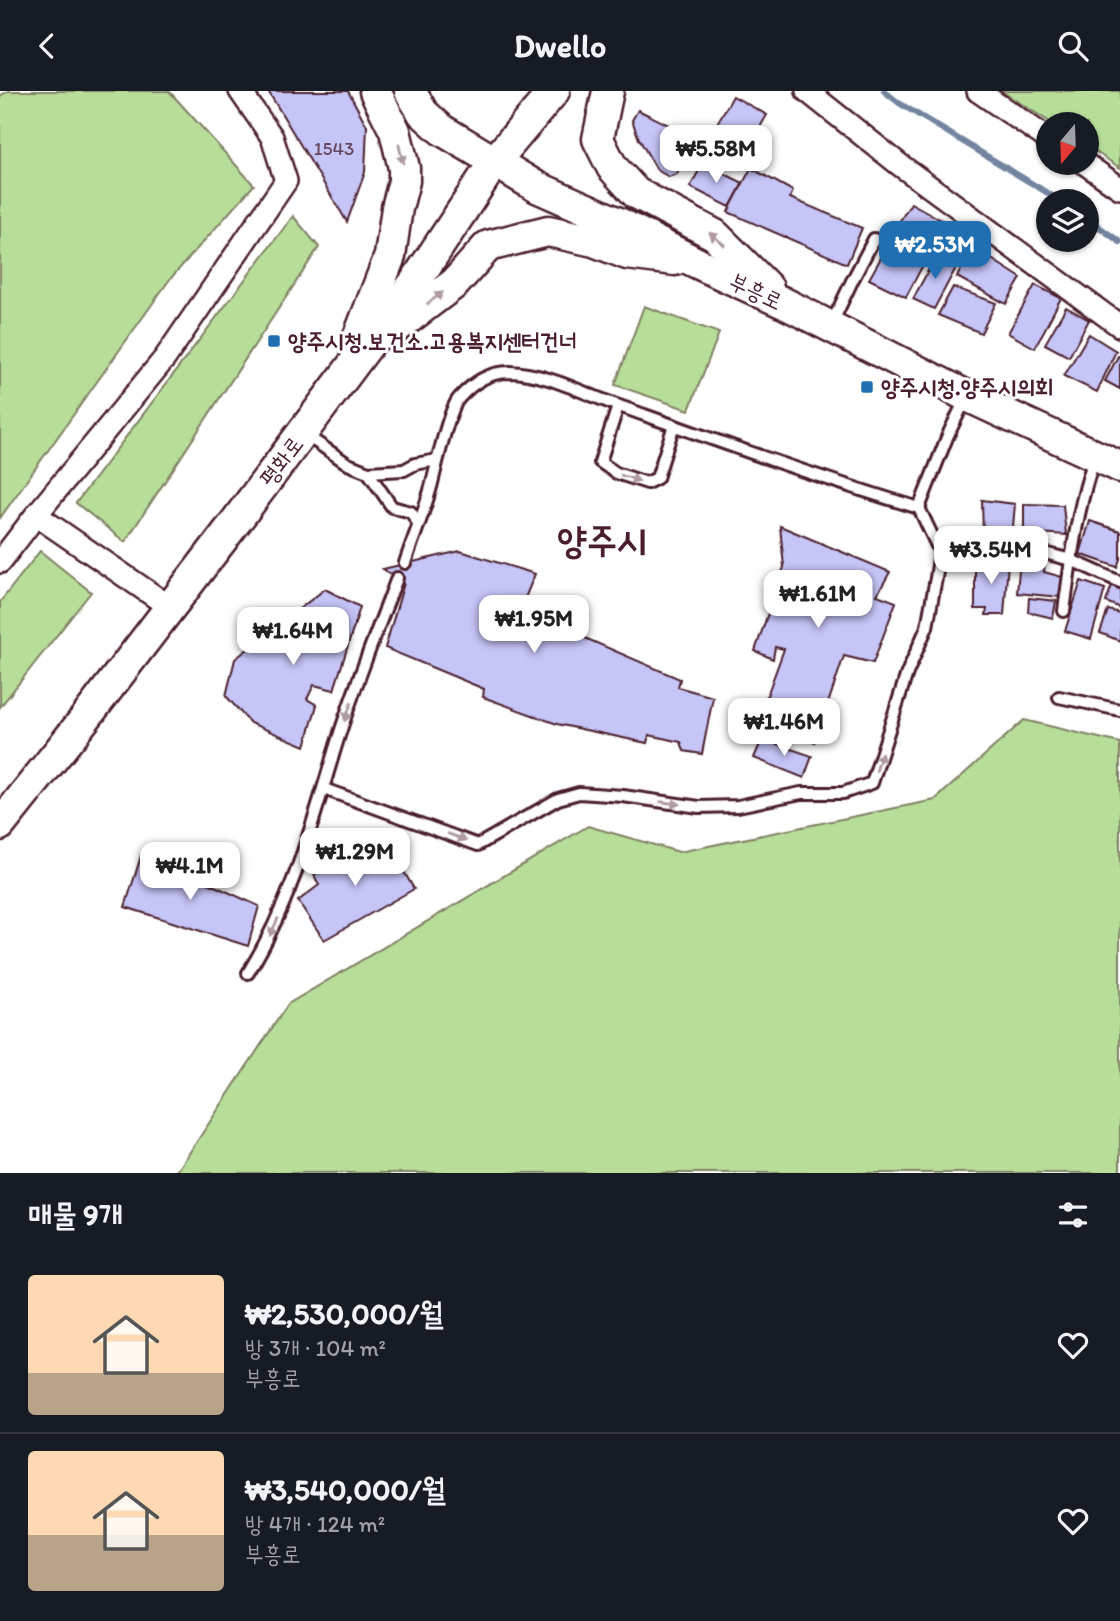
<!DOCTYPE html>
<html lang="ko">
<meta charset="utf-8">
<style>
body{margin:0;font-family:Itim,"Poor Story",sans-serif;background:#242831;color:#f1f3f6;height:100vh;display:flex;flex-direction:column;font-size:26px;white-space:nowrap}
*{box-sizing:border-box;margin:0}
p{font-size:23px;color:#9ea1a6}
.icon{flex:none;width:38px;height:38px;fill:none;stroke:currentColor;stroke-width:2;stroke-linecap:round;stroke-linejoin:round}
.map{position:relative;height:1082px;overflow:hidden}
.drawer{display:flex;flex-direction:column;background:#171b24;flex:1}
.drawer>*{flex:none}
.needle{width:46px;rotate:199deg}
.tools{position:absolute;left:1036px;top:21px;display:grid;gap:14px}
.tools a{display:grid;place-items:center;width:63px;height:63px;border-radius:50%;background:#171b24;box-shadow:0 2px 5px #0004;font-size:35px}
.price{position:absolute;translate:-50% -60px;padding:0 16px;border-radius:14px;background:#fff;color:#222;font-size:23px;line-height:46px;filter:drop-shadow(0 2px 4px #0008)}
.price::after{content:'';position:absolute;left:50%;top:42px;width:21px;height:16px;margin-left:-10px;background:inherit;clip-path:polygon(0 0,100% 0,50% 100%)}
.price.current{background:#1f6fb2;color:#fff}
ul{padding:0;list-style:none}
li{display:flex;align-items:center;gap:21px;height:175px;padding:0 28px}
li+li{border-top:2px solid #363941}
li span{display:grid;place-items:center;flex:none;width:196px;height:140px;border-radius:7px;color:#555}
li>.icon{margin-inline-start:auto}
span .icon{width:84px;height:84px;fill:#fffc;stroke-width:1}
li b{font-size:30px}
h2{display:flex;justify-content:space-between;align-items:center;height:84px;padding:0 28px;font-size:30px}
header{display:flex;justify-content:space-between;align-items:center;height:91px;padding:0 28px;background:#171b24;font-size:32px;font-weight:800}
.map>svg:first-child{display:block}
</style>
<header><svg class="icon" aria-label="back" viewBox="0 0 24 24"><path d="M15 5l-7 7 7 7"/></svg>Dwello<svg class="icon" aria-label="search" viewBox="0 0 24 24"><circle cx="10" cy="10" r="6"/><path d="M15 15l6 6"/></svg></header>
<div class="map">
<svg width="1120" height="1082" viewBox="0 0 1120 1082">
<rect width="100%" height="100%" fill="#fff"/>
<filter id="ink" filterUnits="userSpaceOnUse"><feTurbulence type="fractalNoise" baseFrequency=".0143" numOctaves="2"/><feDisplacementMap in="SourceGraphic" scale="14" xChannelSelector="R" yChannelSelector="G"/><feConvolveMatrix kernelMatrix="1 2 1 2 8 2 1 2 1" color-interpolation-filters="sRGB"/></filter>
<g filter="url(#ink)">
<g fill="#b6de99" stroke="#807e62" stroke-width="2">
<polygon points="8,0 169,0 254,94 170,188 0,427 0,5"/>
<polygon points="1001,0 1120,0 1120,77 1087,55 1087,33 1053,33"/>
<polygon points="293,125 319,156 125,451 76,412"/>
<polygon points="644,215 719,242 689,319 615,294"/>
<polygon points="40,460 91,501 0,616 0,511"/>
<polygon points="1024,629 1120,652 1120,1082 176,1082 288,913 588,735 679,761 935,709"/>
</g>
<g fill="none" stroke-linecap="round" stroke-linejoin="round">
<g stroke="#72849f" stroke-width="6">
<polyline points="884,0 899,12 1061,110"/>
<polyline points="1087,127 1120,151"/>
</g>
</g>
<g fill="#c6c5f8" stroke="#4a1f2b" stroke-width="2">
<polygon points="268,0 348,0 367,35 365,81 347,131"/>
<polygon points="733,5 767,24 751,52 716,34"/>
<polygon points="638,19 695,47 677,83 669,86 657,79 639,48 632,29"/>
<polygon points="703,72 743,92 730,116 690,96"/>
<polygon points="751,77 793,100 790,107 862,137 847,173 728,121"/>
<polygon points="911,112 952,135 934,160 893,141"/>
<polygon points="891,149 925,170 906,206 869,188"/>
<polygon points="973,156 1021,187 1006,213 957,186"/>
<polygon points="937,163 958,173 934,218 913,208"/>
<polygon points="1035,194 1061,207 1035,257 1008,242"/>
<polygon points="953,196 996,212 981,242 938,224"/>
<polygon points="1066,216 1089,229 1069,266 1045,253"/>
<polygon points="1089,243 1116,260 1097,301 1064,285"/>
<polygon points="1118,265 1120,266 1120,298 1105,290"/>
<polygon points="982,409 1015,413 1012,447 983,445"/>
<polygon points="1024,413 1063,414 1066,444 1024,441"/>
<polygon points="1090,430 1120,440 1120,468 1117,476 1080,463"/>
<polygon points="780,435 890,481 877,504 896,511 873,572 844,565 815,651 757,632 784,558 775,556 773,568 755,560 784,476"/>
<polygon points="460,460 535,483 520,519 680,588 678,596 713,606 702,663 684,660 681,651 649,644 647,652 557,633 483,606 484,598 385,557 404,492 383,478"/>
<polygon points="975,468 1008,471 1004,524 986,524 987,518 975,518"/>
<polygon points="1020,468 1045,469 1044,481 1062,486 1060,506 1017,502"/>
<polygon points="1081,490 1105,498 1091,548 1065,540"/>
<polygon points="1112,494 1120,497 1120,517 1106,511"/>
<polygon points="325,498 360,516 334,599 314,594 307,608 317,614 305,655 250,632 226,605 235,568"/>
<polygon points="1029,507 1056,510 1053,527 1028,521"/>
<polygon points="1108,519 1120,522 1120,550 1100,542"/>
<polygon points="762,648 812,665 804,687 754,667"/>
<polygon points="383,745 414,798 324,849 298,810 319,794 314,784"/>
<polygon points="142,762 259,815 248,855 125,816"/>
</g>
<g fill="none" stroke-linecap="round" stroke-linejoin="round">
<defs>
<g id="lane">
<polyline points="831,234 852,190 874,148"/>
<polyline points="618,315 600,371 616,382 647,392 657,387 674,334"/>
<polyline points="303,342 348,373 368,381 404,379 415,373 437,369"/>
<polyline points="368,381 392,416 411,421 418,432"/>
<polyline points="919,417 948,344 966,307"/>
<polyline points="987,453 1037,460 1071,469 1120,491"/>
<path d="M1064 520C1071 468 1077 416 1095 366"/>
<polyline points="1059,606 1120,619"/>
<path d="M324 698 478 754 558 708 579 702 623 705 699 716 738 715 801 702H843L872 692 907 582 927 536 936 487 940 461 919 417C819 387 720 351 622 316 586 304 548 282 510 281 489 281 474 291 460 306 448 317 436 378 431 396 424 422 413 447 405 472"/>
<path d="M248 882C293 809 313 729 338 648 355 594 377 540 397 487"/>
</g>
<g id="street">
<polyline points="807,0 900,74 1120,235"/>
<polyline points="978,0 1048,48"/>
<polyline points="1084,72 1120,97"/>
<polyline points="36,424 170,516"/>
<polyline points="0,471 36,424 165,267 286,90 272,46 240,0"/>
</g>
<g id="secondary">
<polyline points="410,0 423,22 442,39 537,96 623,134 695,171 784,212 967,305 1120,376"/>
<polyline points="608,0 598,48 612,76 636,102 715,144 768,197"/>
<polyline points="389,242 455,192 488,155 548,140 594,150 627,163 675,169"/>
<polyline points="355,255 390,165 397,117 404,90 404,77 395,40 375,0"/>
<polyline points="0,734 87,625 234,433 415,191 495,70 554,0"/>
</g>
</defs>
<use href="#lane" stroke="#4a1f2b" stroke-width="16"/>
<use href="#street" stroke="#4a1f2b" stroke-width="26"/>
<use href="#secondary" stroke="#4a1f2b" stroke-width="35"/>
<use href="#lane" stroke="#fff" stroke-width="10"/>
<use href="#street" stroke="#fff" stroke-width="21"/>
<use href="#secondary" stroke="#fff" stroke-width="30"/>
</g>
<defs><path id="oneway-solid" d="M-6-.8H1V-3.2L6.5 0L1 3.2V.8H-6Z" transform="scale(1.75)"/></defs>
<g fill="#ae9aa0">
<use href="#oneway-solid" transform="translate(401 63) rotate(77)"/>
<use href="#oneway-solid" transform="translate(717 148) rotate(-141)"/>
<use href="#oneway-solid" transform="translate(435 207) rotate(-37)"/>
<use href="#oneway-solid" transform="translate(630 387) rotate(18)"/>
<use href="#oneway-solid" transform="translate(348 621) rotate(110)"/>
<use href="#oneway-solid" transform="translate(879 671) rotate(-73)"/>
<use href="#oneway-solid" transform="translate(670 712) rotate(8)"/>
<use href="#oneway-solid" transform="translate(457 746) rotate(20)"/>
<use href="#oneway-solid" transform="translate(274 836) rotate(115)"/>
</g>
</g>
<g fill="#1f6fb2" stroke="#fff" stroke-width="2.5">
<rect x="267" y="243" width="14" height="14" rx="3.5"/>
<rect x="860" y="289" width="14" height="14" rx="3.5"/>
</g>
<g text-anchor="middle" stroke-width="6" stroke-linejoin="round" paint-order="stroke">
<g font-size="19" fill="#69485e">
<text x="334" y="64">1543</text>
</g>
<g font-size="23" fill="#4a1f2b" stroke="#fff">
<text transform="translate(756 200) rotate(25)" y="8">부흥로</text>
<text transform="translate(281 370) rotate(-53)" y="8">평화로</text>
</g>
<g font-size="23" font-weight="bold" fill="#4a1f2b" stroke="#fff" text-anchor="start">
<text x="288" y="258">양주시청.보건소.고용복지센터건너</text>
<text x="881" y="304">양주시청.양주시의회</text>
</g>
<g font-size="37" font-weight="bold" fill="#4a1f2b" stroke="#fff">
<text x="602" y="462">양주시</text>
</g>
</g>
</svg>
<div class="tools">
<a><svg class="needle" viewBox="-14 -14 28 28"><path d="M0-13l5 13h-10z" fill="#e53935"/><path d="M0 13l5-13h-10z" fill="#9ea1a6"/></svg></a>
<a><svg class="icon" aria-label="layers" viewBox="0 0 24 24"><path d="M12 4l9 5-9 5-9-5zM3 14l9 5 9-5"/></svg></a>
</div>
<b class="price" style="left:716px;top:94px">₩5.58M</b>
<b class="price current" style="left:935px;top:190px">₩2.53M</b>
<b class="price" style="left:991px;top:495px">₩3.54M</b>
<b class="price" style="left:818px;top:539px">₩1.61M</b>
<b class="price" style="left:534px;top:564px">₩1.95M</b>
<b class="price" style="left:293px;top:576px">₩1.64M</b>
<b class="price" style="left:784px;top:667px">₩1.46M</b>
<b class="price" style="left:355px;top:797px">₩1.29M</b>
<b class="price" style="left:190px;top:811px">₩4.1M</b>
</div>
<section class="drawer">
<h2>매물 9개<svg class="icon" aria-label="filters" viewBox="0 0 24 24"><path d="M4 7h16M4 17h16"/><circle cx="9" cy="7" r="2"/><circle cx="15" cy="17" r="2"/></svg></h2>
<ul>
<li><span style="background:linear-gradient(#ffd9b3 70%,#b9a48a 0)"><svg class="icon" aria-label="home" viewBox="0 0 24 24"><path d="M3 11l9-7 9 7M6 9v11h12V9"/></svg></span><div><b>₩2,530,000/월</b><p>방 3개 · 104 m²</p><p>부흥로</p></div><svg class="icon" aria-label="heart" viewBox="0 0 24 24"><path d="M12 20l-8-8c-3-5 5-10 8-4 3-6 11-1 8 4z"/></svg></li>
<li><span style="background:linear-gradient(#ffd9b3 60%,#b9a48a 0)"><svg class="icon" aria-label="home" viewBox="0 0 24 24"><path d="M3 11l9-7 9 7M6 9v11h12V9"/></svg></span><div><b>₩3,540,000/월</b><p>방 4개 · 124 m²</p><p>부흥로</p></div><svg class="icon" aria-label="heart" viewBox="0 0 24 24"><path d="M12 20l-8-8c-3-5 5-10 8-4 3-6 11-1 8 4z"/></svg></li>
</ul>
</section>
